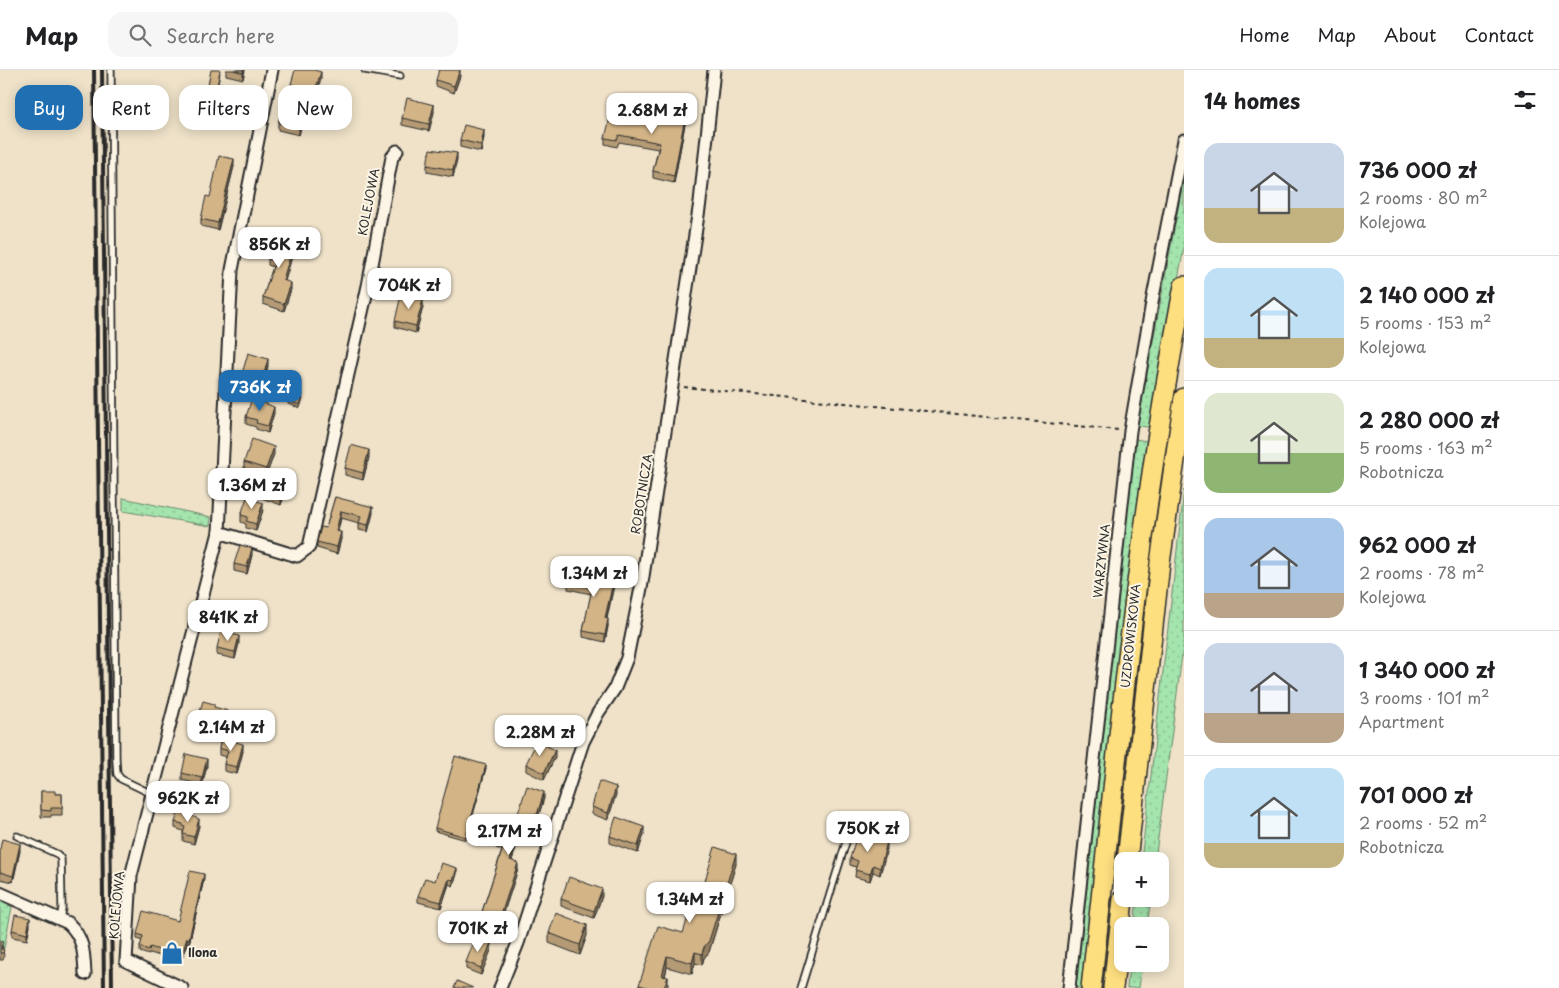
<!DOCTYPE html>
<meta charset="utf-8">
<style>
body{margin:0;font-family:"Playpen Sans",sans-serif;background:#f6f6f6;color:#202124;height:100vh;display:flex;flex-direction:column;font-size:19px;white-space:nowrap}
*{box-sizing:border-box;margin:0}
p{font-size:16px;color:#757577}
.icon{flex:none;width:28px;height:28px;fill:none;stroke:currentColor;stroke-width:2;stroke-linecap:round;stroke-linejoin:round}
.map{position:relative;flex:1;overflow:hidden}
.side{display:flex;flex-direction:column;background:#fff;width:375px}
.side>*{flex:none}
.banner{position:absolute;left:15px;top:15px;width:475px;height:45px;display:flex;gap:10px}
.buttons{position:absolute;left:1114px;top:782px;display:grid;gap:10px}
.buttons a{display:grid;place-items:center;width:55px;height:55px;border-radius:10px;background:#fff;box-shadow:0 2px 12px #0003;font-size:25px}
.price{position:absolute;translate:-50% -42px;padding:0 11px;border-radius:10px;background:#fff;color:#222;font-size:16px;line-height:32px;filter:drop-shadow(0 1px 2px #0008)}
.price::after{content:'';position:absolute;left:50%;top:30px;width:15px;height:11px;margin-left:-8px;background:inherit;clip-path:polygon(0 0,100% 0,50% 100%)}
.price.on{background:#1f6fb2;color:#fff}
ul{padding:0;list-style:none}
li{display:flex;align-items:center;gap:15px;height:125px;padding:0 20px}
li+li{border-top:1px solid #e0e0e0}
li span{display:grid;place-items:center;flex:none;width:140px;height:100px;border-radius:15px;color:#555}
li>.icon{margin-inline-start:auto}
span .icon{width:60px;height:60px;fill:#fffc;stroke-width:1}
li b{font-size:21px}
h2{display:flex;justify-content:space-between;align-items:center;height:60px;padding:0 20px;font-size:21px}
.pill{padding:0 18px;border-radius:15px;background:#fff;box-shadow:0 2px 12px #0003;font-size:18px;line-height:45px}
.pill.on{background:#1f6fb2;color:#fff}
header{display:flex;align-items:center;gap:30px;box-sizing:border-box;height:70px;padding:0 25px;background:#fff;border-bottom:1px solid #e0e0e0}
header strong{font-size:24px}
nav{display:flex;gap:28px;margin-inline-start:auto;font-size:18px}
.search{width:350px;height:45px;background:#f6f6f6;display:flex;align-items:center;gap:12px;box-sizing:border-box;padding:0 18px;border-radius:15px;color:#757577;font-size:19px}
main{display:flex;flex:1;min-height:0}
.map>svg:first-child{display:block}
</style>
<header>
<strong>Map</strong>
<div class="search"><svg class="icon" aria-label="search" viewBox="0 0 24 24"><circle cx="10" cy="10" r="6"/><path d="M15 15l6 6"/></svg>Search here</div>
<nav><a>Home</a><a>Map</a><a>About</a><a>Contact</a></nav>
</header>
<main>
<div class="map">
<svg width="1184" height="918" viewBox="0 0 1184 918">
<defs>
<pattern id="grass-dots" width="8" height="8" patternUnits="userSpaceOnUse" patternTransform="scale(1.25)"><rect width="8" height="8" fill="#a4e4ad"/><path d="M2 2h.1M6 6h.1" fill="none" stroke="#8dc495" stroke-width="1.8" stroke-linecap="round"/></pattern>
</defs>
<rect width="100%" height="100%" fill="#efe2c9"/>
<filter id="ink" filterUnits="userSpaceOnUse"><feTurbulence type="fractalNoise" baseFrequency=".02" numOctaves="2"/><feDisplacementMap in="SourceGraphic" scale="10" xChannelSelector="R" yChannelSelector="G"/><feConvolveMatrix kernelMatrix="1 2 1 2 8 2 1 2 1" color-interpolation-filters="sRGB"/></filter>
<g filter="url(#ink)">
<g fill="url(#grass-dots)" stroke="#68886c">
<polygon points="1184,107 1184,178 1149,357 1137,356"/>
<polygon points="1135,369 1147,371 1118,604 1082,918 1072,918"/>
<polygon points="1184,420 1184,570 1155,791 1141,791"/>
<polygon points="123,428 211,447 210,456 123,441"/>
<polygon points="1137,829 1151,829 1147,856 1134,856"/>
<polygon points="0,831 12,837 4,878 0,877"/>
<polygon points="1129,894 1142,894 1139,918 1127,918"/>
</g>
<g fill="none" stroke-linecap="round" stroke-linejoin="round">
<defs>
<g id="service">
<polyline points="111,0 116,690 117,704 121,709 152,724"/>
<polyline points="365,0 400,6"/>
<polyline points="17,766 57,784 61,789 62,839 60,848"/>
<polyline points="801,918 847,769"/>
</g>
<g id="minor">
<polyline points="219,462 297,486 309,477 368,216 392,87 397,81"/>
<path d="M0 823 68 853C84 868 84 883 85 904"/>
<polyline points="182,918 126,891 131,806 219,462 232,200 272,0"/>
<polyline points="500,918 518,873 583,672 598,643 615,618 627,588 642,513 700,132 714,0"/>
<polyline points="1069,918 1130,361 1153,227 1184,70"/>
</g>
<g id="primary">
<polyline points="1127,791 1160,493 1184,328"/>
<path d="M1091 918C1118 684 1138 448 1184 216"/>
<polyline points="1113,918 1123,829"/>
</g>
</defs>
<use href="#service" stroke="#2b2b2b" stroke-width="9"/>
<use href="#minor" stroke="#2b2b2b" stroke-width="15"/>
<use href="#primary" stroke="#2b2b2b" stroke-width="22"/>
<polyline stroke="#2b2b2b" stroke-width="2" stroke-dasharray="4 4" stroke-linecap="butt" points="684,317 1118,360"/>
<use href="#service" stroke="#fcf5e5" stroke-width="5.5"/>
<use href="#minor" stroke="#fcf5e5" stroke-width="11"/>
<use href="#primary" stroke="#fedf80" stroke-width="19"/>
<g stroke="#2b2b2b" stroke-width="4">
<polyline points="94,0 104,918"/>
<polyline points="102,0 112,918"/>
</g>
</g>
<g fill="#b59b74" stroke="#2b2b2b">
<polygon points="226,0 245,0 243,9 226,5"/>
<polygon points="220,3 217,20 208,18 208,15"/>
<polygon points="460,6 454,23 436,16 436,10"/>
<polygon points="321,9 315,28 291,21 291,14"/>
<polygon points="238,39 233,59 213,53 213,46"/>
<polygon points="434,42 429,61 402,55 402,48"/>
<polygon points="624,45 649,49 685,54 674,113 653,108 653,101 658,79 619,72 617,77 605,74 605,68"/>
<polygon points="304,46 299,65 278,60 278,53"/>
<polygon points="484,67 481,82 460,77 460,70"/>
<polygon points="457,90 453,107 427,102 427,95"/>
<polygon points="234,96 218,160 201,156 201,149"/>
<polygon points="295,176 285,211 291,219 284,241 263,234 263,227 273,197 268,195 268,189"/>
<polygon points="423,237 416,263 395,257 395,251"/>
<polygon points="268,296 264,311 259,309 257,316 242,311 242,304"/>
<polygon points="303,328 300,338 288,334 288,331"/>
<polygon points="274,343 268,363 256,359 256,357 246,354 246,347"/>
<polygon points="274,384 266,406 244,398 244,392"/>
<polygon points="369,387 363,410 345,405 345,398"/>
<polygon points="259,420 284,425 281,435 259,427"/>
<polygon points="335,427 373,443 368,462 359,460 359,453 341,448 338,461 341,469 337,484 317,478 317,472 326,458"/>
<polygon points="263,440 256,461 246,458 246,454 241,452 241,445"/>
<polygon points="252,485 247,504 234,501 234,494"/>
<polygon points="568,512 614,515 607,549 608,556 605,572 583,567 583,561 591,524 568,519"/>
<polygon points="239,573 235,589 217,585 217,578"/>
<polygon points="214,637 228,648 225,661 198,654 198,647"/>
<polygon points="219,678 243,681 237,704 224,701 224,694 226,687 219,685"/>
<polygon points="555,687 544,710 526,701 526,694"/>
<polygon points="207,696 202,715 182,710 182,703"/>
<polygon points="486,698 466,770 435,761 435,758"/>
<polygon points="41,721 55,724 62,724 62,745 51,745 51,747 41,747"/>
<polygon points="616,724 608,750 592,744 592,737"/>
<polygon points="544,728 537,751 535,750 527,771 519,768 512,790 518,799 497,863 479,857 479,851 502,780 496,778 496,772 515,752"/>
<polygon points="175,752 199,756 194,774 183,771 183,761 175,758"/>
<polygon points="644,764 638,783 610,773 610,766"/>
<polygon points="0,779 20,781 13,812 0,809"/>
<polygon points="887,779 880,805 873,802 870,811 855,807 856,797 850,795 850,788"/>
<polygon points="736,794 709,882 704,888 702,895 695,893 692,904 667,897 665,907 668,918 639,918 639,915 683,863"/>
<polygon points="457,804 453,816 449,814 441,838 418,832 418,826 435,811"/>
<polygon points="204,809 189,874 187,874 181,892 150,883 149,885 140,882 140,877 142,871 137,869 137,864 178,851"/>
<polygon points="602,826 594,848 561,836 561,829"/>
<polygon points="30,855 27,870 12,867 12,860"/>
<polygon points="549,863 587,865 580,885 549,873"/>
<polygon points="0,870 3,878 4,887 3,890 0,890"/>
<polygon points="491,880 481,905 466,899 466,892"/>
</g>
<g fill="#937e5e" stroke="#2b2b2b">
<polygon points="243,0 245,0 243,9"/>
<polygon points="460,0 460,6 454,23 454,16"/>
<polygon points="321,2 321,9 315,28 315,21"/>
<polygon points="238,33 238,39 233,59 233,52"/>
<polygon points="434,35 434,42 429,61 429,54"/>
<polygon points="304,39 304,46 299,65 299,58"/>
<polygon points="685,47 685,54 674,113 674,106"/>
<polygon points="484,60 484,67 481,82 481,75"/>
<polygon points="457,83 457,90 453,107 453,100"/>
<polygon points="234,89 234,96 218,160 218,153"/>
<polygon points="295,169 295,176 283,217 283,210"/>
<polygon points="291,213 291,219 284,241 284,234"/>
<polygon points="423,230 423,237 416,263 416,256"/>
<polygon points="268,289 268,296 264,311 264,304"/>
<polygon points="259,303 259,309 257,316 257,309"/>
<polygon points="274,337 274,343 268,363 268,356"/>
<polygon points="274,377 274,384 266,406 266,399"/>
<polygon points="369,380 369,387 363,410 363,403"/>
<polygon points="284,418 284,425 281,435 281,428"/>
<polygon points="263,433 263,440 256,461 256,454"/>
<polygon points="373,437 373,443 368,462 368,455"/>
<polygon points="341,441 341,448 336,468 336,461"/>
<polygon points="341,462 341,469 337,484 337,477"/>
<polygon points="252,478 252,485 247,504 247,497"/>
<polygon points="614,508 614,515 605,555 605,548"/>
<polygon points="608,549 608,556 605,572 605,565"/>
<polygon points="239,566 239,573 235,589 235,582"/>
<polygon points="228,641 228,648 225,661 225,655"/>
<polygon points="243,674 243,681 237,704 237,697"/>
<polygon points="555,680 555,687 544,710 544,703"/>
<polygon points="207,689 207,696 202,715 202,708"/>
<polygon points="486,695 486,698 466,770 466,767"/>
<polygon points="616,717 616,724 608,750 608,743"/>
<polygon points="544,722 544,728 537,751 537,745"/>
<polygon points="535,744 535,750 527,771 527,765"/>
<polygon points="199,749 199,756 194,774 194,767"/>
<polygon points="644,757 644,764 638,783 638,776"/>
<polygon points="519,762 519,768 510,796 510,790"/>
<polygon points="887,772 887,779 880,805 880,798"/>
<polygon points="20,774 20,781 13,812 13,806"/>
<polygon points="736,784 736,794 709,882 704,888 702,895 702,884"/>
<polygon points="518,793 518,799 497,863 497,857"/>
<polygon points="873,795 873,802 870,811 870,804"/>
<polygon points="457,798 457,804 453,816 453,810"/>
<polygon points="204,804 204,809 189,874 189,869"/>
<polygon points="449,809 449,814 441,838 441,832"/>
<polygon points="602,819 602,826 594,848 594,841"/>
<polygon points="30,848 30,855 27,870 27,864"/>
<polygon points="587,855 587,865 580,885 580,875"/>
<polygon points="187,868 187,874 181,892 181,887"/>
<polygon points="491,873 491,880 481,905 481,898"/>
<polygon points="695,882 695,893 692,904 692,893"/>
<polygon points="667,886 667,897 662,917 662,906"/>
<polygon points="668,907 668,918 664,918"/>
</g>
<g fill="#d2b487" stroke="#2b2b2b">
<polygon points="211,0 220,0 217,17 208,15"/>
<polygon points="234,0 243,0 243,3"/>
<polygon points="295,0 314,0 321,2 315,21 291,14"/>
<polygon points="439,0 460,0 454,16 436,10"/>
<polygon points="218,27 238,33 233,52 213,46"/>
<polygon points="407,28 434,35 429,54 402,48"/>
<polygon points="283,34 304,39 299,58 278,53"/>
<polygon points="612,40 624,43 624,45 649,49 650,42 685,47 674,106 653,101 660,73 619,65 617,70 605,68"/>
<polygon points="464,55 484,60 481,75 460,70"/>
<polygon points="430,79 457,83 453,100 427,95"/>
<polygon points="219,86 234,89 218,153 201,149 206,126 210,127"/>
<polygon points="276,163 295,169 283,210 291,213 284,234 263,227 275,191 268,189"/>
<polygon points="401,225 423,230 416,256 395,251"/>
<polygon points="248,283 268,289 264,304 259,303 257,309 242,304"/>
<polygon points="292,321 303,325 300,335 288,331"/>
<polygon points="252,328 274,337 268,356 256,353 257,350 246,347"/>
<polygon points="252,369 274,377 266,399 244,392"/>
<polygon points="351,375 369,380 363,403 345,398"/>
<polygon points="262,411 284,418 281,428 259,420"/>
<polygon points="247,427 263,433 256,454 246,451 248,447 241,445"/>
<polygon points="335,427 373,437 368,455 359,453 361,446 341,441 336,461 341,462 337,477 317,472 321,457 326,458"/>
<polygon points="240,475 252,478 247,497 234,494"/>
<polygon points="571,497 614,508 605,548 608,549 605,565 583,561 592,518 568,512"/>
<polygon points="221,561 239,566 235,582 217,578"/>
<polygon points="203,631 214,634 214,637 228,641 225,655 198,647"/>
<polygon points="221,668 243,674 237,697 224,694 228,681 219,678"/>
<polygon points="537,671 555,680 544,703 526,694"/>
<polygon points="186,684 207,689 202,708 182,703"/>
<polygon points="455,686 486,695 466,767 435,758"/>
<polygon points="599,711 616,717 608,743 592,737"/>
<polygon points="527,716 544,722 537,745 535,744 527,765 519,762 510,790 518,793 497,857 479,851 504,775 496,772 504,748 515,752"/>
<polygon points="41,721 55,721 55,724 62,724 62,738 51,738 51,741 41,740"/>
<polygon points="179,741 199,749 194,767 183,764 185,757 183,756 183,754 175,752"/>
<polygon points="616,747 644,757 638,776 610,766"/>
<polygon points="858,762 887,772 880,798 873,795 870,804 855,800 858,791 850,788"/>
<polygon points="2,769 20,774 13,806 0,802 0,779"/>
<polygon points="715,777 736,784 709,871 704,877 702,884 695,882 692,893 667,886 662,906 668,907 664,918 651,918 639,915 658,856 683,863 688,847 694,848"/>
<polygon points="441,793 457,798 453,810 449,809 441,832 418,826 425,808 435,811"/>
<polygon points="190,801 204,804 189,869 187,868 181,887 150,877 149,880 140,877 143,866 137,864 143,841 178,851"/>
<polygon points="569,807 602,819 594,841 561,829"/>
<polygon points="556,843 587,855 580,875 549,863"/>
<polygon points="15,845 30,848 27,864 12,860"/>
<polygon points="476,867 491,873 481,898 466,892"/>
<polygon points="0,870 3,871 1,879 4,880 3,883 0,883"/>
<polygon points="457,911 473,918 454,918"/>
</g>
</g>
<defs>
<symbol id="shop-bare" viewBox="-9 -9 18 18"><path d="M-5-2.5h2.3a2.7 3.5 0 0 1 5.4 0H5L5.5 6h-11ZM-1.5-2.5h3a1.5 2.3 0 0 0-3 0Z" fill="#1f6fb2" stroke="#fcf5e5" stroke-width="2.5" paint-order="stroke"/></symbol>
</defs>
<g fill-rule="evenodd">
<use href="#shop-bare" x="156" y="867" width="32" height="32"/>
</g>
<g text-anchor="middle" stroke-width="4" stroke-linejoin="round" paint-order="stroke">
<g font-size="12" fill="#2b2b2b" stroke="#fcf5e5">
<text transform="translate(369 132) rotate(-79)" y="4">KOLEJOWA</text>
<text transform="translate(642 424) rotate(-81)" y="4">ROBOTNICZA</text>
<text transform="translate(1102 491) rotate(-84)" y="4">WARZYWNA</text>
<text transform="translate(1131 566) rotate(-84)" y="4">UZDROWISKOWA</text>
<text transform="translate(117 835) rotate(-85)" y="4">KOLEJOWA</text>
</g>
<g font-size="12" font-weight="bold" fill="#2b2b2b" stroke="#fcf5e5" text-anchor="start">
<text x="188" y="887">Ilona</text>
</g>
</g>
</svg>
<div class="buttons">
<a>+</a>
<a>−</a>
</div>
<b class="price" style="left:652px;top:65px">2.68M zł</b>
<b class="price" style="left:279px;top:199px">856K zł</b>
<b class="price" style="left:409px;top:240px">704K zł</b>
<b class="price on" style="left:260px;top:342px">736K zł</b>
<b class="price" style="left:252px;top:440px">1.36M zł</b>
<b class="price" style="left:594px;top:528px">1.34M zł</b>
<b class="price" style="left:228px;top:572px">841K zł</b>
<b class="price" style="left:231px;top:682px">2.14M zł</b>
<b class="price" style="left:540px;top:687px">2.28M zł</b>
<b class="price" style="left:188px;top:753px">962K zł</b>
<b class="price" style="left:868px;top:783px">750K zł</b>
<b class="price" style="left:509px;top:786px">2.17M zł</b>
<b class="price" style="left:690px;top:854px">1.34M zł</b>
<b class="price" style="left:478px;top:883px">701K zł</b>
<div class="banner">
<a class="pill on">Buy</a>
<a class="pill">Rent</a>
<a class="pill">Filters</a>
<a class="pill">New</a>
</div>
</div>
<section class="side">
<h2>14 homes<svg class="icon" aria-label="filters" viewBox="0 0 24 24"><path d="M4 7h16M4 17h16"/><circle cx="9" cy="7" r="2"/><circle cx="15" cy="17" r="2"/></svg></h2>
<ul>
<li><span style="background:linear-gradient(#c9d6e8 65%,#c2b280 0)"><svg class="icon" aria-label="home" viewBox="0 0 24 24"><path d="M3 11l9-7 9 7M6 9v11h12V9"/></svg></span><div><b>736 000 zł</b><p>2 rooms · 80 m²</p><p>Kolejowa</p></div></li>
<li><span style="background:linear-gradient(#bfe0f5 70%,#c2b280 0)"><svg class="icon" aria-label="home" viewBox="0 0 24 24"><path d="M3 11l9-7 9 7M6 9v11h12V9"/></svg></span><div><b>2 140 000 zł</b><p>5 rooms · 153 m²</p><p>Kolejowa</p></div></li>
<li><span style="background:linear-gradient(#dfe7d0 60%,#8fb573 0)"><svg class="icon" aria-label="home" viewBox="0 0 24 24"><path d="M3 11l9-7 9 7M6 9v11h12V9"/></svg></span><div><b>2 280 000 zł</b><p>5 rooms · 163 m²</p><p>Robotnicza</p></div></li>
<li><span style="background:linear-gradient(#a9c7e8 75%,#b9a48a 0)"><svg class="icon" aria-label="home" viewBox="0 0 24 24"><path d="M3 11l9-7 9 7M6 9v11h12V9"/></svg></span><div><b>962 000 zł</b><p>2 rooms · 78 m²</p><p>Kolejowa</p></div></li>
<li><span style="background:linear-gradient(#c9d6e8 70%,#b9a48a 0)"><svg class="icon" aria-label="home" viewBox="0 0 24 24"><path d="M3 11l9-7 9 7M6 9v11h12V9"/></svg></span><div><b>1 340 000 zł</b><p>3 rooms · 101 m²</p><p>Apartment</p></div></li>
<li><span style="background:linear-gradient(#bfe0f5 75%,#c2b280 0)"><svg class="icon" aria-label="home" viewBox="0 0 24 24"><path d="M3 11l9-7 9 7M6 9v11h12V9"/></svg></span><div><b>701 000 zł</b><p>2 rooms · 52 m²</p><p>Robotnicza</p></div></li>
</ul>
</section>
</main>
